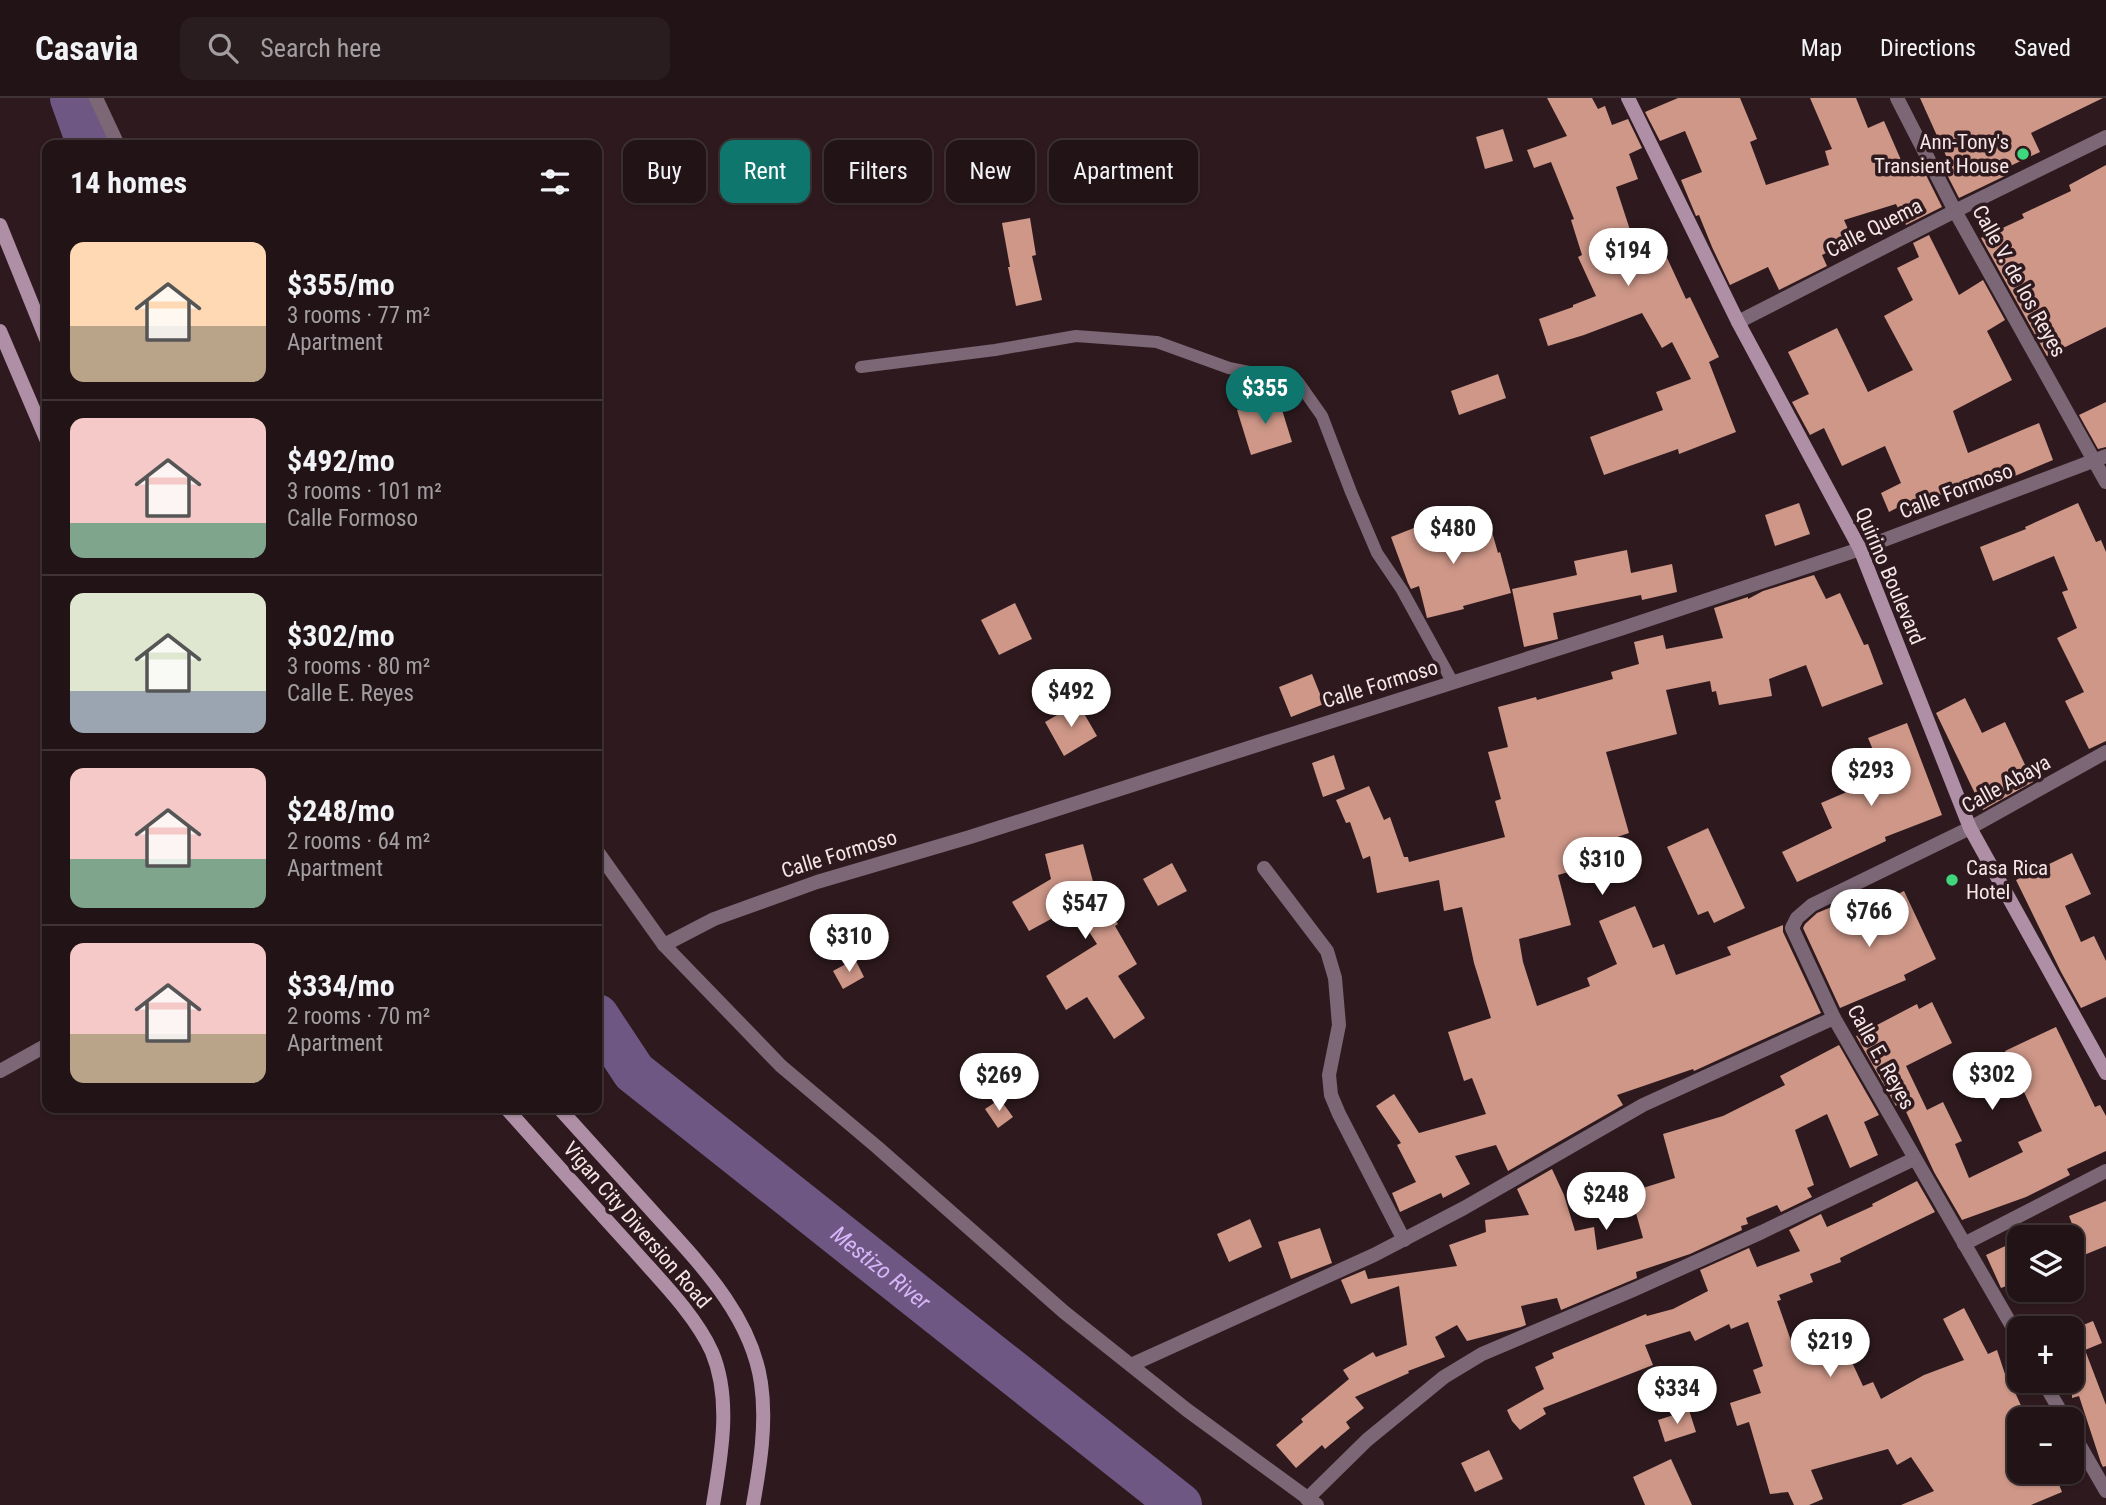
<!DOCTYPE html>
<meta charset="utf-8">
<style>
body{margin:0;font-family:"Roboto Condensed",sans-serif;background:#2a1d1f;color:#f1f3f6;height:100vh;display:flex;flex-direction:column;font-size:26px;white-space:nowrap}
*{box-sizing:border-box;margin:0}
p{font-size:23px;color:#a29ea1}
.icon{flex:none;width:38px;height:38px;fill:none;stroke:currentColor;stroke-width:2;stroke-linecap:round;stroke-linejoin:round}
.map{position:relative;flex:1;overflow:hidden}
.sheet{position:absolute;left:42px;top:42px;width:560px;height:973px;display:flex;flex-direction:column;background:#221416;border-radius:14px;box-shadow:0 2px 5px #0004,0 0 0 2px #3f3335}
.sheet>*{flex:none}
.guide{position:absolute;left:623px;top:42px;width:665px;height:63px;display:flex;gap:14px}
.controls{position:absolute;left:2007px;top:1127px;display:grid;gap:14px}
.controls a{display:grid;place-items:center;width:77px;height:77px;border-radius:14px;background:#221416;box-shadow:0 2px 5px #0004,0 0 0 2px #3f3335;font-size:35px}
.price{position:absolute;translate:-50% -60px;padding:0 16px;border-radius:24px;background:#fff;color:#222;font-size:23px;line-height:46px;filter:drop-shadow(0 2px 4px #0008)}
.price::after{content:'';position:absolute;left:50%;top:42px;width:21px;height:16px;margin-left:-10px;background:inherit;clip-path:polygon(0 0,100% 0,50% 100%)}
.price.active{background:#0f766e;color:#fff}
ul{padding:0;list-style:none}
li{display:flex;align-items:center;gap:21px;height:175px;padding:0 28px}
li+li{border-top:2px solid #3f3335}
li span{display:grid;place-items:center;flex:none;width:196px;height:140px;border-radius:14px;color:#555}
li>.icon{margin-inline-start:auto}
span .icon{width:84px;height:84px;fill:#fffc;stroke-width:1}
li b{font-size:30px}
h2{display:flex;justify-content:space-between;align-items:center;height:84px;padding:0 28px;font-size:30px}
.tag{padding:0 24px;border-radius:14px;background:#221416;box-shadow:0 2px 5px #0004,0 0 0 2px #3f3335;font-size:24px;line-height:63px}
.tag.active{background:#0f766e;color:#fff}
header{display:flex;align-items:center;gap:42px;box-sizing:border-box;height:98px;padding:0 35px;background:#221416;border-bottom:2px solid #3f3335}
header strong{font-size:33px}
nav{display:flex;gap:38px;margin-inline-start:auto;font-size:24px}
.search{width:490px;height:63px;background:#2a1d1f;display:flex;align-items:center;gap:18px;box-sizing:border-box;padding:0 24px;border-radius:14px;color:#a29ea1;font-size:26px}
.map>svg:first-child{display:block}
</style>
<header>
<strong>Casavia</strong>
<div class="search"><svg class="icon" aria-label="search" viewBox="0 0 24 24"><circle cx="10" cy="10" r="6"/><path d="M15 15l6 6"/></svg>Search here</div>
<nav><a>Map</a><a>Directions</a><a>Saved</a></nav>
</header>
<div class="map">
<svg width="2106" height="1407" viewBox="0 0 2106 1407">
<rect width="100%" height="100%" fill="#2e1a1e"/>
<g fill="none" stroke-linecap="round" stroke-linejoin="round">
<g stroke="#6e5883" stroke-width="44">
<polyline points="72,0 89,47"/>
<path id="s1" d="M597 918 634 974 1180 1407"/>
</g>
</g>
<g fill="#ce9788">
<polygon points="1547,0 1592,0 1598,11 1605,8 1612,27 1628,21 1642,50 1629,56 1638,81 1616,89 1631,135 1635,133 1647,159 1663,151 1686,201 1690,199 1719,259 1709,264 1736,334 1679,356 1678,351 1604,377 1590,339 1663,312 1656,294 1691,281 1672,244 1662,250 1642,215 1584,237 1548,248 1539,221 1573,209 1573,207 1596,198 1578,159 1582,157 1571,122 1574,121 1551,64 1534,70 1527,52 1567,38"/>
<polygon points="1678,0 1740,0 1757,41 1750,44 1766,87 1829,67 1825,53 1832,51 1810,0 1856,0 1868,30 1884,23 1908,78 1923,71 1942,109 1906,127 1896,106 1844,122 1853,142 1822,157 1827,168 1779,192 1768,169 1730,187 1712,149 1699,117 1696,118 1681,82 1702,74 1685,33 1660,43 1645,14"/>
<polygon points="1920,0 2103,0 2031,35 2040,54 2006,70 2009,76 1959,100 1940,63 1947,60"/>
<polygon points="1503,31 1513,63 1485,71 1476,39"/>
<polygon points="2106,67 2106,229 2047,258 1981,140 2024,120 2022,116 2071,93 2069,87"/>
<polygon points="1030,120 1036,157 1032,158 1042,202 1016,208 1008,169 1010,169 1002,125"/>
<polygon points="1929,137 1959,197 1983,182 2005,222 1987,233 2012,282 1953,313 1968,355 2039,325 2053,362 2010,380 2006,370 1910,409 1908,404 1889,414 1881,395 1901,385 1885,348 1842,368 1824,330 1810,337 1792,304 1809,296 1788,254 1837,230 1868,294 1913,272 1884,218 1913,202 1897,170 1919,159 1913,145"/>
<polygon points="1498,276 1506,300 1459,317 1451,293"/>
<polygon points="1278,299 1292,344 1251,357 1237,312"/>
<polygon points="2106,304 2106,349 2098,351 2079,317"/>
<polygon points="1799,405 1810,436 1775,448 1765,417"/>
<polygon points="2078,405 2096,444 2101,442 2106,454 2106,643 2089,651 2065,603 2084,594 2057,540 2077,530 2062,494 2068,492 2054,458 1993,483 1980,449 2026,431 2025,429"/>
<polygon points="1488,420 1498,455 1500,454 1511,495 1463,508 1464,511 1427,520 1419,488 1411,491 1408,485 1391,439 1424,426 1428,438"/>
<polygon points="1627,452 1631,475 1672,466 1677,494 1642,502 1641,497 1553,515 1558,541 1524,549 1512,491 1577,477 1574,463"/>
<polygon points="1814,477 1826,501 1840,495 1864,547 1868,546 1883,586 1822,609 1806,567 1769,581 1772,598 1719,607 1716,593 1712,594 1710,583 1666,592 1677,636 1606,654 1629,735 1567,756 1572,773 1558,777 1571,827 1519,841 1523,864 1537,908 1590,888 1587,880 1617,866 1599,823 1635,808 1653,850 1664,846 1676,877 1731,857 1727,849 1783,827 1783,834 1821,915 1694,973 1693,971 1617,997 1623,1007 1508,1073 1496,1047 1455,1058 1470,1086 1443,1100 1441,1095 1400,1114 1392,1095 1416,1084 1397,1047 1401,1045 1376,1008 1394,996 1419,1035 1486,1016 1472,980 1464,983 1448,934 1491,920 1474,865 1462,809 1444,813 1439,782 1377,795 1370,758 1363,761 1350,724 1346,725 1336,702 1369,688 1384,722 1390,719 1404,759 1408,759 1409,764 1505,739 1495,703 1501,701 1488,654 1508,649 1498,609 1536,599 1537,602 1613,581 1611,574 1639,566 1634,544 1663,537 1666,551 1723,540 1714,510 1748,499 1748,501 1763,493"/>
<polygon points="1015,505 1032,541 999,557 981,522"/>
<polygon points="1312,576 1324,606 1291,619 1279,589"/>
<polygon points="1965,600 1982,635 2005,624 2033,684 1983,712 1936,615"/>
<polygon points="1078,605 1097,638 1064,658 1045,624"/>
<polygon points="1907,625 1942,717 1885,739 1886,743 1797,784 1782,754 1832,730 1821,705 1884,678 1868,640"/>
<polygon points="1334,657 1345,691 1323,699 1312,665"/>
<polygon points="1708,730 1745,810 1714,825 1708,813 1698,817 1667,749"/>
<polygon points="1083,746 1095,791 1118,826 1115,828 1137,866 1118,878 1145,920 1114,941 1087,899 1066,912 1046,878 1097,846 1073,809 1029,833 1012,804 1051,781 1045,756"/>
<polygon points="2072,755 2091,796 2065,808 2081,844 2094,838 2106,863 2106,899 2081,910 2061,874 2016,782"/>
<polygon points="1172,765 1187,793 1158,808 1143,781"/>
<polygon points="1904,793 1936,861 1904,877 1906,882 1840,910 1803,830 1805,826 1817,815 1834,808 1842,831 1883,814 1879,805"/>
<polygon points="855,861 864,879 843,891 833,873"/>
<polygon points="1932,904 1952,945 1906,968 1927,1012 1943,1004 1962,1043 1955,1046 1969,1080 2023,1054 2018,1044 2042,1033 2005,953 2056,929 2095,1009 2100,1007 2106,1018 2106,1053 2067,1071 2070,1077 2026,1099 1962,1122 1934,1074 1902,1005 1896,1008 1856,938 1917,906 1919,911"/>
<polygon points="1839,947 1879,1017 1864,1024 1878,1057 1850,1070 1827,1016 1795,1032 1814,1087 1807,1090 1812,1099 1781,1114 1777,1107 1746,1120 1748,1126 1741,1128 1742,1132 1690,1156 1636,1174 1637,1180 1561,1212 1557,1200 1521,1208 1526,1227 1521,1229 1467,1243 1457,1227 1435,1239 1445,1259 1408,1273 1409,1275 1355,1299 1364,1310 1346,1324 1350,1330 1325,1351 1322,1347 1296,1370 1276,1347 1303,1324 1301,1321 1349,1281 1343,1272 1373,1254 1376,1259 1407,1247 1399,1188 1351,1206 1341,1182 1365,1172 1368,1181 1457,1168 1449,1147 1486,1134 1485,1122 1529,1117 1517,1091 1552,1071 1564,1097 1575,1133 1594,1129 1597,1152 1643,1140 1630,1094 1675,1080 1663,1036 1723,1018 1785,987 1780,978"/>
<polygon points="1000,1001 1013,1019 998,1030 985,1011"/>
<polygon points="1917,1083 1935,1114 1840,1160 1841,1164 1810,1176 1813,1184 1779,1197 1781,1202 1777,1203 1796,1257 1819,1250 1821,1257 1844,1247 1863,1288 1873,1284 1881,1301 1924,1277 1964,1262 1943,1221 1964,1210 1988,1256 1997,1252 2011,1294 2014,1292 2027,1321 2020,1321 2020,1374 2054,1374 2062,1394 2031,1407 1901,1407 1934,1393 1911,1359 1897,1367 1888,1351 1811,1372 1823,1401 1809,1407 1794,1407 1788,1394 1770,1396 1749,1324 1737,1328 1730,1305 1761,1295 1753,1272 1763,1268 1748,1224 1731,1231 1729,1226 1695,1243 1690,1233 1645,1247 1653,1267 1543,1310 1546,1316 1520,1332 1512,1323 1507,1312 1544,1291 1535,1269 1554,1260 1552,1255 1646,1216 1647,1218 1673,1211 1708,1193 1700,1172 1749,1150 1757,1169 1800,1153 1789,1132 1821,1116 1827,1129 1873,1108 1872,1106"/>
<polygon points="2106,1103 2106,1148 2084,1157 2069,1118"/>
<polygon points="1250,1121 1262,1149 1229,1164 1217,1136"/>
<polygon points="1320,1130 1332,1165 1291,1181 1278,1144"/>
<polygon points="2014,1144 2020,1156 2020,1183 2001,1190 1986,1157"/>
<polygon points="2074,1223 2076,1230 2093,1223 2102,1245 2085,1252 2106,1307 2106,1368 2103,1369 2101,1365 2079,1298 2072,1300 2072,1224"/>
<polygon points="1689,1312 1696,1334 1665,1344 1658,1322"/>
<polygon points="1489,1352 1503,1381 1475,1394 1461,1365"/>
<polygon points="1671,1361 1692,1407 1645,1407 1633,1379"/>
</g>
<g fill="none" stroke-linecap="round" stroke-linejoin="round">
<polyline stroke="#7b6775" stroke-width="12" points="861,269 995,252 1076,238 1157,244 1229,270 1298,284 1322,318 1351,394 1377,455 1402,492 1453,585"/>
<g stroke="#7b6775" stroke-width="14">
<polyline points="96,0 118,47"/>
<polyline points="1897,0 1955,113 2106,384"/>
<polyline points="1738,224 1955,113 2106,39"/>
<polyline points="597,753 664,847 781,968 877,1049 1064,1214 1187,1312 1317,1407"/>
<polyline points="1264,770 1327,853 1335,880 1339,927 1329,977 1331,997 1339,1016 1404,1142"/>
<polyline points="664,847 714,821 817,784 970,739 1620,531 1860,451 2106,358"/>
<polyline points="0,973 47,947"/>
<polyline points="1964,1146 2106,1073"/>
<polyline points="2020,1242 1834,920 1792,830 1797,820 1812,807 1970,730 2106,654"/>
<polyline points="1131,1267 1374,1157 1464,1110 1643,1007 1834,920"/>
<polyline points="2043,1283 2065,1321"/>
<polyline points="2072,1334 2106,1393"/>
<polyline points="1307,1401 1367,1342 1444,1279 1482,1256 1633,1192 1762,1134 1914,1061"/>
</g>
<g stroke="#af8fa5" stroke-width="14">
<polyline points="1628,0 1738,224 1860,451 1970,730 2106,975"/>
<polyline points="0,127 47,243"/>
<polyline points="0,233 47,343"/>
<path d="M506 1010C547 1056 589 1103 631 1149 658 1180 695 1216 712 1254 732 1302 721 1358 713 1407"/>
<path d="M559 1010C590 1044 621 1079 652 1113 697 1163 751 1216 761 1285 767 1325 760 1368 753 1407"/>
</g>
</g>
<g fill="#3ed77d" stroke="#2e1a1e" stroke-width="2.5">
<circle cx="2023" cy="56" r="7"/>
<circle cx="1952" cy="782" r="7"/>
</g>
<g text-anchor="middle" stroke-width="7" stroke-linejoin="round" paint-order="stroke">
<g font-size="21" fill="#f5e6e8" stroke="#2e1a1e" text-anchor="end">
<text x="2009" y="51">Ann-Tony's<tspan x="2009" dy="24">Transient House</tspan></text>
<text x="1966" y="777" text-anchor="start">Casa Rica<tspan x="1966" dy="24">Hotel</tspan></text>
</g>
<g font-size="21" fill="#f5e6e8" stroke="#2e1a1e">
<text transform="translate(1874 130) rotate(-27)" y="7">Calle Quema</text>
<text transform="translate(2019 183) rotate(61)" y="7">Calle V. de los Reyes</text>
<text transform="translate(1956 393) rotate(-21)" y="7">Calle Formoso</text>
<text transform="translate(1890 478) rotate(67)" y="7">Quirino Boulevard</text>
<text transform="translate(1380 586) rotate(-17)" y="7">Calle Formoso</text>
<text transform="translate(2006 686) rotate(-29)" y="7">Calle Abaya</text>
<text transform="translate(839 756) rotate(-17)" y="7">Calle Formoso</text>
<text transform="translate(1881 959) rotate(61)" y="7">Calle E. Reyes</text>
<text transform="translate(637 1127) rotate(49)" y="7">Vigan City Diversion Road</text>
</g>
<g font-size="23" font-style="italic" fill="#d7b5f9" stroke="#2e1a1e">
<text dy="8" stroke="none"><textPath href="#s1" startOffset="382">Mestizo River</textPath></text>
</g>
</g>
</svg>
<div class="controls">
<a><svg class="icon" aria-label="layers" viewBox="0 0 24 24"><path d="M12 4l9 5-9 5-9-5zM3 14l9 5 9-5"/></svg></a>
<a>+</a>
<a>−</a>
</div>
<b class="price" style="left:1628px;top:190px">$194</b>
<b class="price active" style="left:1265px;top:328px">$355</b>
<b class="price" style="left:1453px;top:468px">$480</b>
<b class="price" style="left:1071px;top:631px">$492</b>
<b class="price" style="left:1871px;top:710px">$293</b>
<b class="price" style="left:1602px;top:799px">$310</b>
<b class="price" style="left:1085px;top:843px">$547</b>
<b class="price" style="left:1869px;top:851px">$766</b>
<b class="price" style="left:849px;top:876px">$310</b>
<b class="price" style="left:1992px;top:1014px">$302</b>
<b class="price" style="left:999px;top:1015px">$269</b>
<b class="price" style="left:1606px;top:1134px">$248</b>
<b class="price" style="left:1830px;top:1281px">$219</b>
<b class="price" style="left:1677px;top:1328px">$334</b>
<div class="guide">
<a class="tag">Buy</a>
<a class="tag active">Rent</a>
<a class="tag">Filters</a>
<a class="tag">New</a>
<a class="tag">Apartment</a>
</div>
<section class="sheet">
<h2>14 homes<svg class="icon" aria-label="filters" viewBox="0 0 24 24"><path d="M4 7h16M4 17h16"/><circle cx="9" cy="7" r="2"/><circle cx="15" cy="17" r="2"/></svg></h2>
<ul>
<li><span style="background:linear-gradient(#ffd9b3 60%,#b9a48a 0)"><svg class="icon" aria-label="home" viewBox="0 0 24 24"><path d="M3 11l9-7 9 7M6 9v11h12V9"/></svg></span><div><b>$355/mo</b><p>3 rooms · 77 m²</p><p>Apartment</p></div></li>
<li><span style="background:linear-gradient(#f6c9c9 75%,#7fa58c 0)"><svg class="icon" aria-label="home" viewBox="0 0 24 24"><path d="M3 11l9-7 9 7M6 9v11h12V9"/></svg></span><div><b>$492/mo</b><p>3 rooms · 101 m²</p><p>Calle Formoso</p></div></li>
<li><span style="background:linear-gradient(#dfe7d0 70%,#9aa5b1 0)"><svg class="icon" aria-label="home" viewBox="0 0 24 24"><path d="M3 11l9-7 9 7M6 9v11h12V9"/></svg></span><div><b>$302/mo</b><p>3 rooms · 80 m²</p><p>Calle E. Reyes</p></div></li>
<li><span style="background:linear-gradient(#f6c9c9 65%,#7fa58c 0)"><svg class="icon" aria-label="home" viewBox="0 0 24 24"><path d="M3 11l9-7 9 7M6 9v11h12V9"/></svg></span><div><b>$248/mo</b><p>2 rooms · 64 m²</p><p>Apartment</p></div></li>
<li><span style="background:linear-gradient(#f6c9c9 65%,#b9a48a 0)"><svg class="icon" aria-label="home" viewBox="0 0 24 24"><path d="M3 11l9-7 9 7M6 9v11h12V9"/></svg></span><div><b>$334/mo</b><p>2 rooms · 70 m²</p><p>Apartment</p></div></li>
</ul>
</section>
</div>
